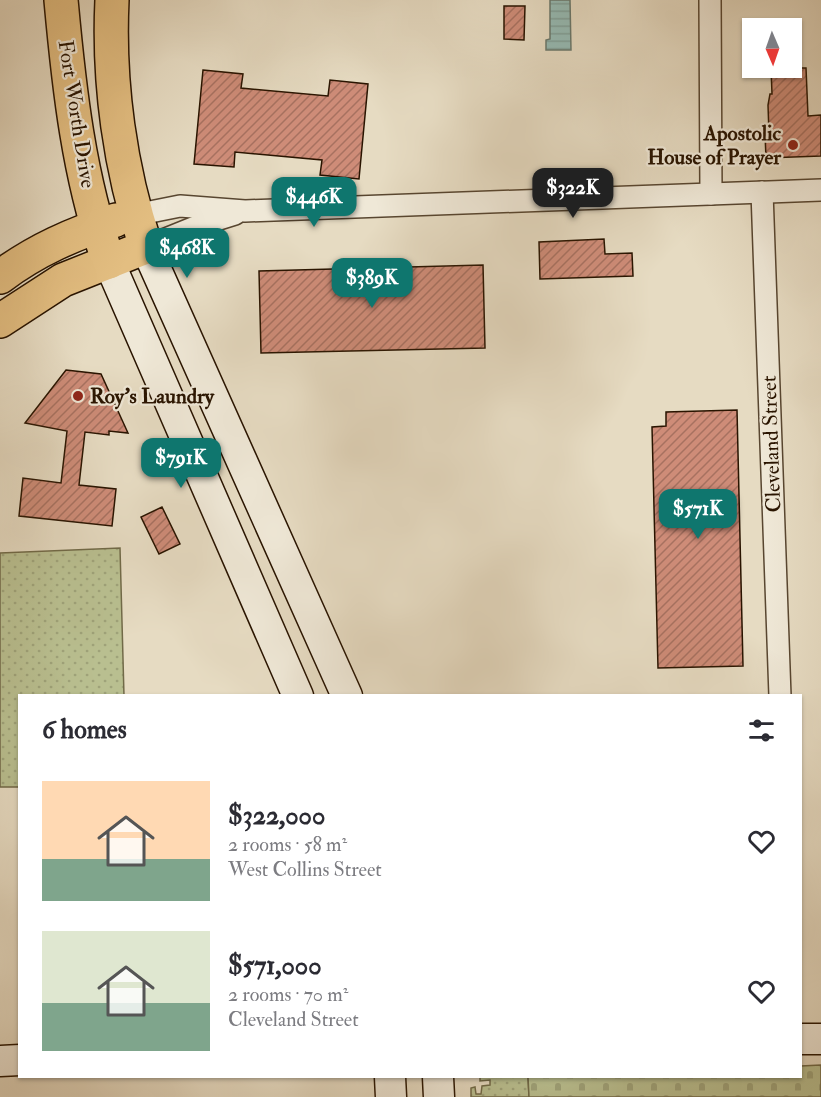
<!DOCTYPE html>
<meta charset="utf-8">
<style>
body{margin:0;font-family:"IM FELL Double Pica",serif;background:#f2f2f3;color:#2b2b33;height:100vh;display:flex;flex-direction:column;font-size:22px;white-space:nowrap}
*{box-sizing:border-box;margin:0}
p{font-size:20px;color:#7c7c81}
.icon{flex:none;width:33px;height:33px;fill:none;stroke:currentColor;stroke-width:2;stroke-linecap:round;stroke-linejoin:round}
.map{position:relative;flex:1;overflow:hidden}
.details{position:absolute;left:18px;top:694px;width:784px;height:384px;display:flex;flex-direction:column;background:#fff;border-radius:0px;box-shadow:0 2px 4px #0004}
.details>*{flex:none}
.needle{width:39px;rotate:178deg}
.controls{position:absolute;left:742px;top:18px;display:grid;gap:12px}
.controls a{display:grid;place-items:center;width:60px;height:60px;border-radius:0px;background:#fff;box-shadow:0 2px 4px #0004;font-size:30px}
.price{position:absolute;translate:-50% -51px;padding:0 14px;border-radius:12px;background:#0f766e;color:#fff;font-size:20px;line-height:39px;filter:drop-shadow(0 2px 3px #0008)}
.price::after{content:'';position:absolute;left:50%;top:36px;width:18px;height:14px;margin-left:-9px;background:inherit;clip-path:polygon(0 0,100% 0,50% 100%)}
.price.on{background:#222;color:#fff}
ul{padding:0;list-style:none}
li{display:flex;align-items:center;gap:18px;height:150px;padding:0 24px}
li span{display:grid;place-items:center;flex:none;width:168px;height:120px;border-radius:0px;color:#555}
li>.icon{margin-inline-start:auto}
span .icon{width:72px;height:72px;fill:#fffc;stroke-width:1}
li b{font-size:26px}
h2{display:flex;justify-content:space-between;align-items:center;height:72px;padding:0 24px;font-size:26px}
.map>svg:first-child{display:block}
</style>
<div class="map">
<svg width="821" height="1097" viewBox="0 0 821 1097">
<defs>
<pattern id="grass-dots" width="8" height="8" patternUnits="userSpaceOnUse" patternTransform="scale(1.5)"><rect width="8" height="8" fill="#b9bf90"/><path d="M2 2h.1M6 6h.1" fill="none" stroke="#9fa37a" stroke-width="1.8" stroke-linecap="round"/></pattern>
<pattern id="cemetery-stones" width="16" height="16" patternUnits="userSpaceOnUse" patternTransform="scale(1.5)"><rect width="16" height="16" fill="#b9bf90"/><path d="M2 7V4a2 2 0 0 1 4 0v3zM10 15v-3a2 2 0 0 1 4 0v3z" fill="#9fa37a"/></pattern>
<pattern id="water-rules" width="6" height="5" patternUnits="userSpaceOnUse" patternTransform="scale(1.5)"><rect width="6" height="5" fill="#96bbb4"/><path d="M0 2.5h6" fill="none" stroke="#81a099"/></pattern>
<pattern id="building-hatch" width="6" height="6" patternUnits="userSpaceOnUse" patternTransform="scale(1.5)"><rect width="6" height="6" fill="#ce8c78"/><path d="M-1 1l2-2M0 6l6-6M5 7l2-2" fill="none" stroke="#a77160"/></pattern>
</defs>
<rect width="100%" height="100%" fill="#e6dbc2"/>
<filter id="stains"><feTurbulence type="fractalNoise" baseFrequency=".00333" numOctaves="4"/><feColorMatrix values="0 0 0 0 .2 0 0 0 0 .09 0 0 0 0 .02 0 0 0 .5 -.17"/></filter>
<radialGradient id="worn" r=".72"><stop offset=".6" stop-color="#630" stop-opacity="0"/><stop offset="1" stop-color="#630" stop-opacity=".3"/></radialGradient>
<g fill="url(#grass-dots)" stroke="#716a48" stroke-width="1.5">
<polygon points="120,548 124,696 20,696 19,787 0,787 0,553"/>
<polygon points="480,1077 528,1077 529,1097 471,1097 471,1088 475,1087 476,1094 481,1094 482,1086 490,1085 490,1080 480,1081"/>
</g>
<polygon fill="url(#cemetery-stones)" stroke="#716a48" stroke-width="1.5" points="821,1065 821,1097 529,1097 528,1077 801,1077 801,1066"/>
<polygon fill="url(#water-rules)" stroke="#6a786c" stroke-width="1.5" points="550,0 570,0 571,50 546,50 546,40 550,39"/>
<g fill="url(#building-hatch)" stroke="#291400" stroke-width="1.5">
<polygon points="504,6 525,6 524,40 504,39"/>
<polygon points="771,68 806,68 808,116 821,115 821,156 766,158 765,134 769,134 768,105 770,94 772,94"/>
<polygon points="203,70 243,74 241,88 328,96 330,80 368,84 359,179 320,175 322,160 235,152 234,167 194,164"/>
<polygon points="604,239 605,254 632,253 633,276 540,279 539,242"/>
<polygon points="483,265 485,348 261,353 259,271"/>
<polygon points="66,370 101,374 128,433 109,431 109,435 85,432 79,485 116,489 112,526 19,516 23,478 61,483 67,431 25,423"/>
<polygon points="737,410 743,666 658,668 652,427 666,426 666,412"/>
<polygon points="162,507 180,544 159,554 141,517"/>
</g>
<g fill="none" stroke-linecap="round" stroke-linejoin="round">
<defs>
<g id="street">
<polyline points="710,0 711,194"/>
<polyline points="762,192 780,696"/>
<polyline points="135,215 180,206 245,211 821,190"/>
<polyline points="146,247 203,224 235,214"/>
</g>
<g id="secondary">
<polyline points="146,247 347,696"/>
<polyline points="109,262 298,696"/>
<polyline points="801,1039 821,1039"/>
<polyline points="0,1061 20,1060"/>
<polyline points="390,1077 391,1097"/>
<polyline points="438,1077 439,1097"/>
</g>
<g id="primary">
<path d="M61 0C69 88 79 179 109 262"/>
<path d="M0 277C36 250 73 234 116 220"/>
<path d="M0 321 63 280 146 247C120 169 108 83 112 0"/>
</g>
</defs>
<use href="#street" stroke="#584630" stroke-width="24"/>
<use href="#secondary" stroke="#291400" stroke-width="33"/>
<use href="#primary" stroke="#291400" stroke-width="36"/>
<use href="#street" stroke="#efe8d7" stroke-width="21"/>
<use href="#secondary" stroke="#efe8d7" stroke-width="30"/>
<use href="#primary" stroke="#e3be81" stroke-width="33"/>
</g>
<g fill="#8f2418" stroke="#efe8d7" stroke-width="2">
<circle cx="793" cy="145" r="6"/>
<circle cx="78" cy="396" r="6"/>
</g>
<g text-anchor="middle" stroke-width="4.5" stroke-linejoin="round" paint-order="stroke">
<g font-size="21" fill="#291400" stroke="#efe8d7">
<text transform="translate(77 114) rotate(81)" y="7">Fort Worth Drive</text>
<text transform="translate(771 444) rotate(-92)" y="7">Cleveland Street</text>
</g>
<g font-size="21" font-weight="bold" fill="#291400" stroke="#efe8d7" text-anchor="end">
<text x="781" y="140">Apostolic<tspan x="781" dy="24">House of Prayer</tspan></text>
<text x="90" y="403" text-anchor="start">Roy's Laundry</text>
</g>
</g>
<rect width="100%" height="100%" filter="url(#stains)"/>
<rect width="100%" height="100%" fill="url(#worn)"/>
</svg>
<div class="controls">
<a><svg class="needle" viewBox="-14 -14 28 28"><path d="M0-13l5 13h-10z" fill="#e53935"/><path d="M0 13l5-13h-10z" fill="#7c7c81"/></svg></a>
</div>
<b class="price on" style="left:573px;top:219px">$322K</b>
<b class="price" style="left:314px;top:228px">$446K</b>
<b class="price" style="left:187px;top:279px">$468K</b>
<b class="price" style="left:372px;top:309px">$389K</b>
<b class="price" style="left:181px;top:489px">$791K</b>
<b class="price" style="left:698px;top:540px">$571K</b>
<section class="details">
<h2>6 homes<svg class="icon" aria-label="filters" viewBox="0 0 24 24"><path d="M4 7h16M4 17h16"/><circle cx="9" cy="7" r="2"/><circle cx="15" cy="17" r="2"/></svg></h2>
<ul>
<li><span style="background:linear-gradient(#ffd9b3 65%,#7fa58c 0)"><svg class="icon" aria-label="home" viewBox="0 0 24 24"><path d="M3 11l9-7 9 7M6 9v11h12V9"/></svg></span><div><b>$322,000</b><p>2 rooms · 58 m²</p><p>West Collins Street</p></div><svg class="icon" aria-label="heart" viewBox="0 0 24 24"><path d="M12 20l-8-8c-3-5 5-10 8-4 3-6 11-1 8 4z"/></svg></li>
<li><span style="background:linear-gradient(#dfe7d0 60%,#7fa58c 0)"><svg class="icon" aria-label="home" viewBox="0 0 24 24"><path d="M3 11l9-7 9 7M6 9v11h12V9"/></svg></span><div><b>$571,000</b><p>2 rooms · 70 m²</p><p>Cleveland Street</p></div><svg class="icon" aria-label="heart" viewBox="0 0 24 24"><path d="M12 20l-8-8c-3-5 5-10 8-4 3-6 11-1 8 4z"/></svg></li>
</ul>
</section>
</div>
